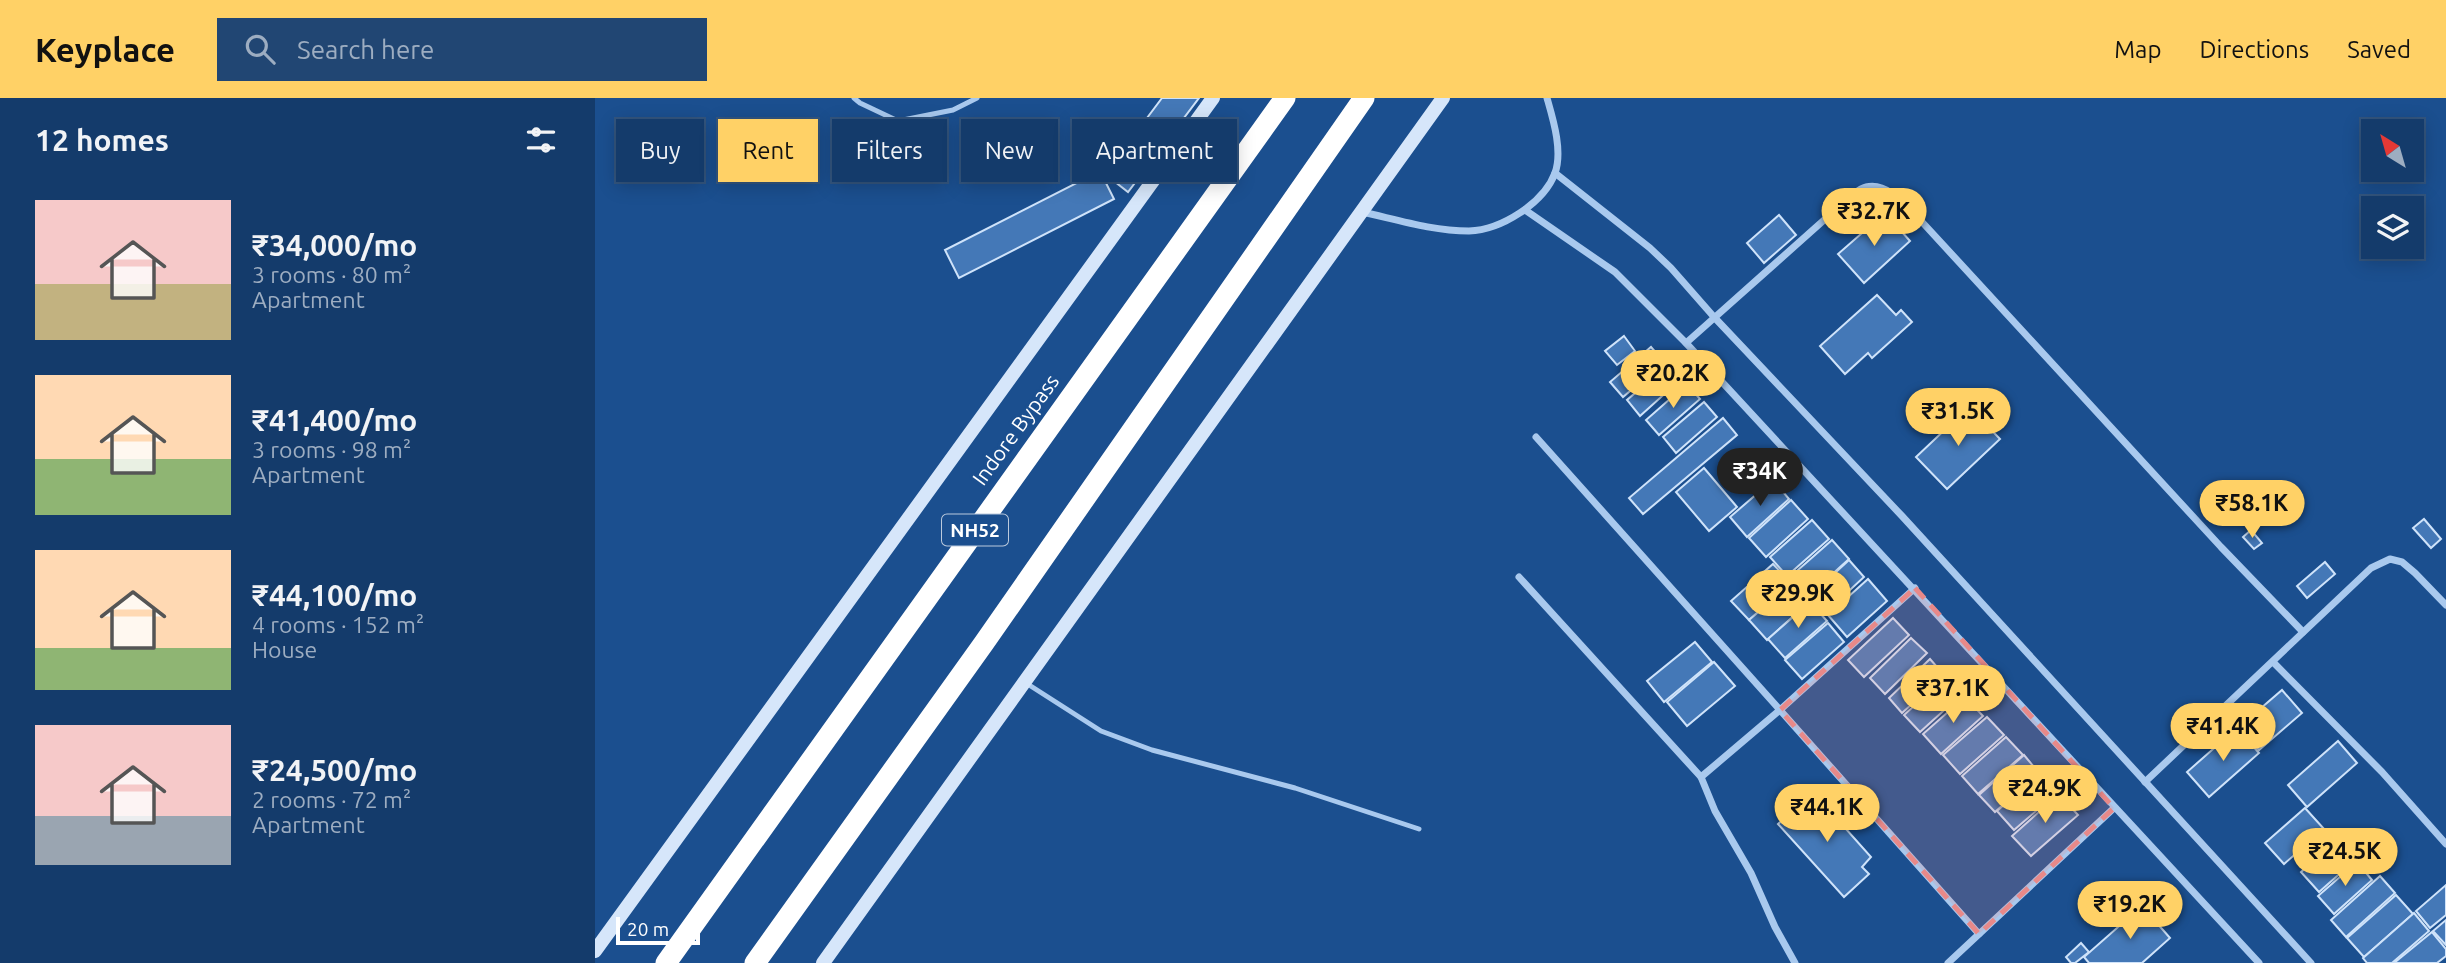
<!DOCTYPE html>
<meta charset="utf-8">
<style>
body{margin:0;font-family:Ubuntu,sans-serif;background:#214673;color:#f1f3f6;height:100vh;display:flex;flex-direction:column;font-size:26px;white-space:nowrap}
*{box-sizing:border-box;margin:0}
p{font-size:23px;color:#9dadc1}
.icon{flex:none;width:38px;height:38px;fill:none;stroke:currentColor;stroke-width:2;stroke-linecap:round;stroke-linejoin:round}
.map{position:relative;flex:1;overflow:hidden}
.sheet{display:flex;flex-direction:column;background:#143b6b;width:595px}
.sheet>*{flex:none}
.guide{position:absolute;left:21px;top:21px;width:665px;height:63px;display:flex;gap:14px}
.needle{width:46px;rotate:323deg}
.buttons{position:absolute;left:1766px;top:21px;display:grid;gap:14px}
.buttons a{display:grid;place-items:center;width:63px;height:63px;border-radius:0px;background:#143b6b;box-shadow:0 4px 18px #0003,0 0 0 2px #33557e;font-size:35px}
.scale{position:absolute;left:21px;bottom:18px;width:84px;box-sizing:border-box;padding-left:7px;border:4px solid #fff;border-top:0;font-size:19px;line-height:24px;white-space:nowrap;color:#fff;-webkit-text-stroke:5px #1b4f8f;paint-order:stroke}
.price{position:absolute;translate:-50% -60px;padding:0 16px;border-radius:24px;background:#ffd166;color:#111;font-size:23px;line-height:46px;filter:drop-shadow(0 2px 4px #0008)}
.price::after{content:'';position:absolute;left:50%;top:42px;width:21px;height:16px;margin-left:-10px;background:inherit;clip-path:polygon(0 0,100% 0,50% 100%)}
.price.on{background:#222;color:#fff}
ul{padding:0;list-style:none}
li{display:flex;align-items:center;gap:21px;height:175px;padding:0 35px}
li span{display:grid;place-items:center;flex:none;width:196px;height:140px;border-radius:0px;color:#555}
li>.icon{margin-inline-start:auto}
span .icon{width:84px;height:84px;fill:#fffc;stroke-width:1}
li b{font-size:30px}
h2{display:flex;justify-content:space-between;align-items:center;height:84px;padding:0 35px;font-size:30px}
.chip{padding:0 24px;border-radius:0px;background:#143b6b;box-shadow:0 4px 18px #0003,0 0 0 2px #33557e;font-size:24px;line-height:63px}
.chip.on{background:#ffd166;color:#111}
header{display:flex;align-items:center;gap:42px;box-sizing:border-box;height:98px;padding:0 35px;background:#ffd166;color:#111}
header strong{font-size:33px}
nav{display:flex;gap:38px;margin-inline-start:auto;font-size:24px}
.search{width:490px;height:63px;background:#214673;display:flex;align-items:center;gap:18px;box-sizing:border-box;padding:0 24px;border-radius:0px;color:#9dadc1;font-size:26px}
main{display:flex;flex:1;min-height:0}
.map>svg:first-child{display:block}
</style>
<header>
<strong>Keyplace</strong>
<div class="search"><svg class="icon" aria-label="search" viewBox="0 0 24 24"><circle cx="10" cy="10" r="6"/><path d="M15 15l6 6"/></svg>Search here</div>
<nav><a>Map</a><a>Directions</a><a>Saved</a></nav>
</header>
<main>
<section class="sheet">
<h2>12 homes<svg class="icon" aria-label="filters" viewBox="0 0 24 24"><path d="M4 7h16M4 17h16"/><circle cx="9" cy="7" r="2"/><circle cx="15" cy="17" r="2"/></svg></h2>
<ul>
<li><span style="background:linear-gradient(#f6c9c9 60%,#c2b280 0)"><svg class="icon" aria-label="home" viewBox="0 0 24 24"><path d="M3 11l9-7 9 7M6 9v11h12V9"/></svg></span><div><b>₹34,000/mo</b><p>3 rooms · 80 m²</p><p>Apartment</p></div></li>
<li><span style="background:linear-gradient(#ffd9b3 60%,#8fb573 0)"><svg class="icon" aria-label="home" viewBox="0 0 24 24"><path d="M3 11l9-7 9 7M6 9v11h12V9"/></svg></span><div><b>₹41,400/mo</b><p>3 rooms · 98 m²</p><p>Apartment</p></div></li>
<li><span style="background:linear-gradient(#ffd9b3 70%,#8fb573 0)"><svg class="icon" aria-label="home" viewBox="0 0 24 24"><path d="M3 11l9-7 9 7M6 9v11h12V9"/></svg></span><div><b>₹44,100/mo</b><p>4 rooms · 152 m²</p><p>House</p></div></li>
<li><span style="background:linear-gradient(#f6c9c9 65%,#9aa5b1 0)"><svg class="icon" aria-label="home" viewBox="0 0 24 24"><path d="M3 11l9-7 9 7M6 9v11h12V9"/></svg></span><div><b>₹24,500/mo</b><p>2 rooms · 72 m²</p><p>Apartment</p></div></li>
</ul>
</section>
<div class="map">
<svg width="1851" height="865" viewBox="0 0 1851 865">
<rect width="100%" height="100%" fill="#1b4f8f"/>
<g fill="#4478b7" stroke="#cfe3fa" stroke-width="2">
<polygon points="567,0 604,0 533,94 510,76"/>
<polygon points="505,73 519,101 364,180 350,152"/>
<polygon points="1290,115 1315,143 1269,185 1243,156"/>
<polygon points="1184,117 1201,137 1169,165 1152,145"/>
<polygon points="1282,197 1301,217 1306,212 1317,224 1277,260 1273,255 1250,276 1225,248"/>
<polygon points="1029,238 1040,253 1022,267 1010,253"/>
<polygon points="1056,249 1069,264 1028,299 1015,284"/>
<polygon points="1073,267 1085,282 1045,318 1032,302"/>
<polygon points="1092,286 1105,301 1064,337 1051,322"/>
<polygon points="1109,304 1122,319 1081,355 1068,339"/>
<polygon points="1374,309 1405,341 1352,391 1321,359"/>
<polygon points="1128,320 1142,337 1048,416 1034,400"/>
<polygon points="1109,370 1142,409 1114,433 1081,394"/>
<polygon points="1178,382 1194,401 1152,439 1135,419"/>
<polygon points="1196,402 1213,421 1171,459 1154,440"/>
<polygon points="1829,421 1846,441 1836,450 1818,430"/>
<polygon points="1217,422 1234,441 1192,478 1175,459"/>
<polygon points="1656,432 1667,445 1659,451 1648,439"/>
<polygon points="1237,442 1254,461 1212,499 1195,479"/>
<polygon points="1254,462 1269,479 1229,516 1214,499"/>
<polygon points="1730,464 1740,476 1712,500 1702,488"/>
<polygon points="1178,466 1196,485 1154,522 1136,503"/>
<polygon points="1273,481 1292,503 1252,539 1233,517"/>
<polygon points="1197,485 1214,504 1172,542 1154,522"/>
<polygon points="1215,504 1232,523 1190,560 1173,541"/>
<polygon points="1298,520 1314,537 1269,579 1253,562"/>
<polygon points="1233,525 1249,544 1207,581 1190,562"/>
<polygon points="1316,540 1332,555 1290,596 1275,580"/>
<polygon points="1100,544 1117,564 1069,604 1052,583"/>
<polygon points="1335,561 1349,577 1307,615 1294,600"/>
<polygon points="1119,564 1140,588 1092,628 1072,604"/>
<polygon points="1351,579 1367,596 1325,634 1309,617"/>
<polygon points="1687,592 1707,615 1664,652 1644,629"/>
<polygon points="1370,599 1388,618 1346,656 1328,636"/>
<polygon points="1392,619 1409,637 1365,676 1348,657"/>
<polygon points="1642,630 1664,655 1614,699 1592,674"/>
<polygon points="1411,639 1428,657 1383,696 1367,678"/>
<polygon points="1743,643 1762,665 1712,709 1693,687"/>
<polygon points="1429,657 1444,675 1400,714 1384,697"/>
<polygon points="1445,675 1462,695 1419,732 1402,713"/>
<polygon points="1218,694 1276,759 1267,769 1274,776 1249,799 1183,726"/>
<polygon points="1464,696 1483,717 1436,758 1417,738"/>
<polygon points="1710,710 1729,731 1689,766 1670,745"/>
<polygon points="1741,743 1759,763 1724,794 1706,774"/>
<polygon points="1762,764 1777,782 1739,816 1723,798"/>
<polygon points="1785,778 1800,795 1751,839 1736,822"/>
<polygon points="1851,787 1851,817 1835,830 1821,813"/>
<polygon points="1801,797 1818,816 1769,859 1752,840"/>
<polygon points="1547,808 1575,840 1547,865 1494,865 1489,859"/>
<polygon points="1819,815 1834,833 1797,865 1772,865 1768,860"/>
<polygon points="1851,822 1851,847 1838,833"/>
<polygon points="1837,834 1851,851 1851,858 1842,865 1799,865"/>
<polygon points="1486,845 1494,854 1480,865 1476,865 1471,859"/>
</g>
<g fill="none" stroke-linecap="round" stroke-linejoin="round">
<g stroke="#a9c9ee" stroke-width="5">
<polyline points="259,0 265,5 303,23 358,12 382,0"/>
<polyline points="431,585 506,633 557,652 700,690 824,731"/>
</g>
<g stroke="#a9c9ee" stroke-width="7">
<polyline points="960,75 1055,150 1076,170 1119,219 1307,418 1716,865"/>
<polyline points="930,112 1020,174 1091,245 1664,865"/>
<path d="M767 114C803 122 838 133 874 133 906 132 949 105 960 75 968 53 958 21 952 0"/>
<path d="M1091 245 1256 98C1260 95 1266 90 1271 89 1294 83 1314 112 1328 125L1626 449 1708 534"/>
<polyline points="941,339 1185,612 1106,679 1120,713 1156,775 1180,829 1200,865"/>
<polyline points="924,479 1106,679"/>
<polyline points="1320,490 1185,612 1384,836"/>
<polyline points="1678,564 1787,674 1851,746"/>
<polyline points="1550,684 1776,470 1795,461 1807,464 1820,475 1851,507"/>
<polyline points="1353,865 1519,710"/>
</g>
<g stroke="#d6e6fa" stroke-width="14">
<polyline points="0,853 618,0"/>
<polyline points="228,865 848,0"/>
</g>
<g stroke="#fff" stroke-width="21">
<polyline points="71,865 690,0"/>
<polyline points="160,865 389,545 769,0"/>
</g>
</g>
<path fill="#e88989" fill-opacity="0.2" stroke="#e88989" stroke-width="5" stroke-dasharray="14 9" stroke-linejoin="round" d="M1320 490 1519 710 1384 836 1185 612Z"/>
<g text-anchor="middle" stroke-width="6" stroke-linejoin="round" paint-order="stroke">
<rect fill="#1b4f8f" stroke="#bbcadd" stroke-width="2" x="347" y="416.5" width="66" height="31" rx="5"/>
<g font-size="19" font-weight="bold" fill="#fff">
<text x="380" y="439">NH52</text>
</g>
<g font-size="21" fill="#fff" stroke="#1b4f8f">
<text transform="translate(421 332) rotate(-54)" y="7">Indore Bypass</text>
</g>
</g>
</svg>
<div class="buttons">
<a><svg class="needle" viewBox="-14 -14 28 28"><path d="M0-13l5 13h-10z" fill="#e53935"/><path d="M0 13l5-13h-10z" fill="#9dadc1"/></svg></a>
<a><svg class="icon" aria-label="layers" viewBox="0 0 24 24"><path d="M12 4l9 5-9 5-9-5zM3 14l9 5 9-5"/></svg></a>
</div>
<div class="scale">20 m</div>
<b class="price" style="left:1279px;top:150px">₹32.7K</b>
<b class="price" style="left:1078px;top:312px">₹20.2K</b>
<b class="price" style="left:1363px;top:350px">₹31.5K</b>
<b class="price on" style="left:1165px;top:410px">₹34K</b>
<b class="price" style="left:1657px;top:442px">₹58.1K</b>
<b class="price" style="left:1203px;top:532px">₹29.9K</b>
<b class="price" style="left:1358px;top:627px">₹37.1K</b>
<b class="price" style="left:1628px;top:665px">₹41.4K</b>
<b class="price" style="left:1450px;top:727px">₹24.9K</b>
<b class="price" style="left:1232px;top:746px">₹44.1K</b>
<b class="price" style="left:1750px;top:790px">₹24.5K</b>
<b class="price" style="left:1535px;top:843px">₹19.2K</b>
<div class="guide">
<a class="chip">Buy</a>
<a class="chip on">Rent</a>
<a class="chip">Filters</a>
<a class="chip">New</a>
<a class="chip">Apartment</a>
</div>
</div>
</main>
